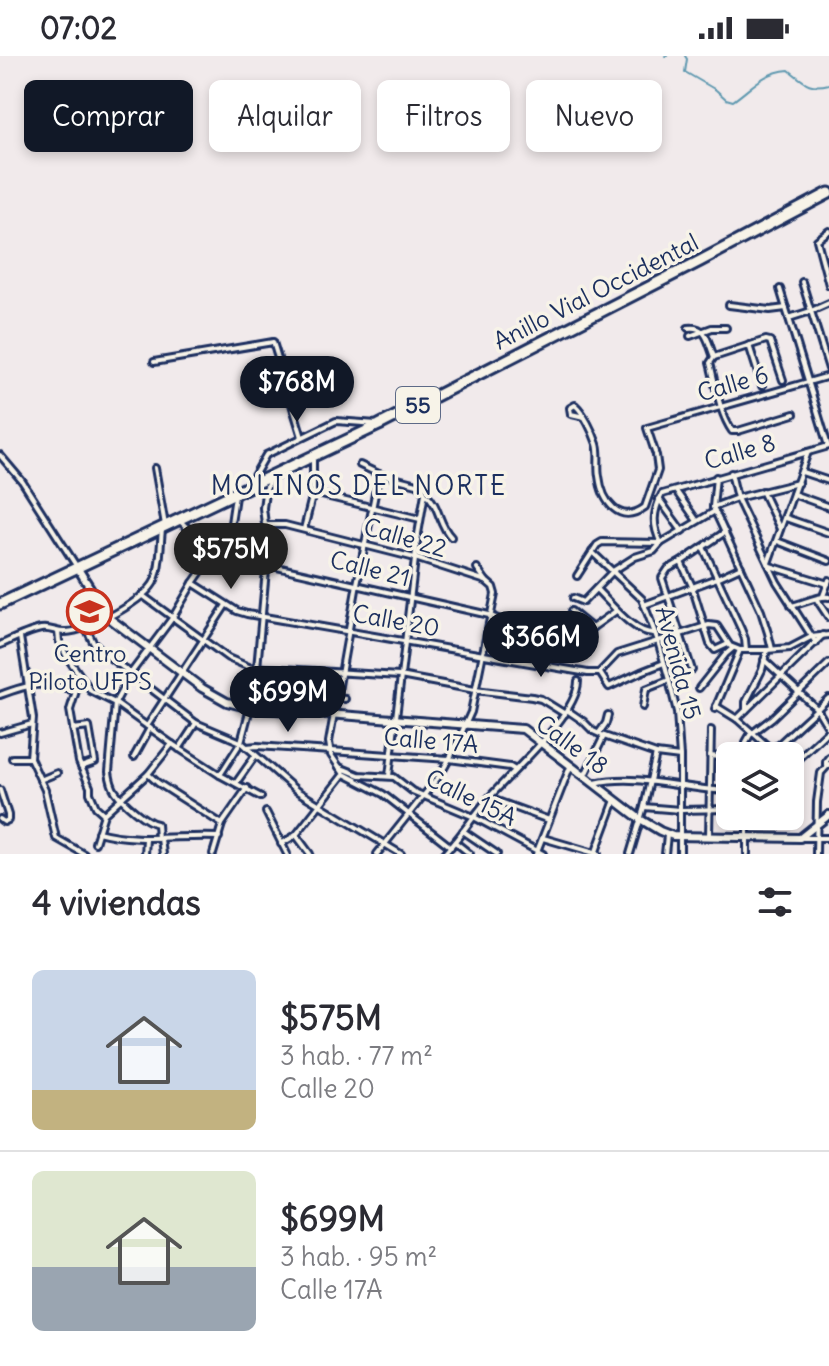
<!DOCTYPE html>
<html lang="es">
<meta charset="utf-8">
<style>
body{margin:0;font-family:Delius,sans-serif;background:#f2f2f3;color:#2b2b33;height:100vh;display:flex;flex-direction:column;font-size:30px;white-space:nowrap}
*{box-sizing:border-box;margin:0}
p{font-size:26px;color:#7c7c81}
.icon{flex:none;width:44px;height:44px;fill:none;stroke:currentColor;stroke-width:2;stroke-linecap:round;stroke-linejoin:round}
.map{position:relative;height:798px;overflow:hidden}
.side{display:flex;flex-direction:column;background:#fff;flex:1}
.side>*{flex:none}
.top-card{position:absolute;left:24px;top:24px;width:782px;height:72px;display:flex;gap:16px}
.controls{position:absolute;left:716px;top:686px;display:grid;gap:16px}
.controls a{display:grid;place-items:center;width:88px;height:88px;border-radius:12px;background:#fff;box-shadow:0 4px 12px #0003;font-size:40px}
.price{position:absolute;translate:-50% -68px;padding:0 18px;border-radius:28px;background:#111827;color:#fff;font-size:26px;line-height:52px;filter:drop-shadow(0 2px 4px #0008)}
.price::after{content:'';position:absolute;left:50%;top:48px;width:24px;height:18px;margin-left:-12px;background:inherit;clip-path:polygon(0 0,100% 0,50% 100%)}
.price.active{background:#222;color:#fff}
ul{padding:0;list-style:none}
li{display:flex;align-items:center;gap:24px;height:200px;padding:0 32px}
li+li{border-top:2px solid #e1e1e2}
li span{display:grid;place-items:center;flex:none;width:224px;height:160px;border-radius:12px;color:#555}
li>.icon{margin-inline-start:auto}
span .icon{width:96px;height:96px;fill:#fffc;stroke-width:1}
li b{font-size:34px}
h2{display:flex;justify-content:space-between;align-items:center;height:96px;padding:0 32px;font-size:34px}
.pill{padding:0 28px;border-radius:12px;background:#fff;box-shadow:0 4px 12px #0003;font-size:28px;line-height:72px}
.pill.active{background:#111827;color:#fff}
.status{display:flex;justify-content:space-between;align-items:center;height:56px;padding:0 40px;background:#fff;direction:ltr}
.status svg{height:22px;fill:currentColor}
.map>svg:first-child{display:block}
</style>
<div class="status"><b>07:02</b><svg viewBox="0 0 49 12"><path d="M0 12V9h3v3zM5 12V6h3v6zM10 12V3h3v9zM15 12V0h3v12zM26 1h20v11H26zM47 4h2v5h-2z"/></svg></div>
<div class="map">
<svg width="829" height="798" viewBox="0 0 829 798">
<rect width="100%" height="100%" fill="#f1eaeb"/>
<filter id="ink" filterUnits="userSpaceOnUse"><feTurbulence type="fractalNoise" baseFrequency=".0125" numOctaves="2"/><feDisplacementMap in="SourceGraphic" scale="16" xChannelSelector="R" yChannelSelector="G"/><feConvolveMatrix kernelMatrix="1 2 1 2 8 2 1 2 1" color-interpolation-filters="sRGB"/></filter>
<g filter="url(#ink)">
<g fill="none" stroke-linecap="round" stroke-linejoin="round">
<g stroke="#6099b0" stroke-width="2">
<polyline points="665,0 668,0"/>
<path d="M685 0 687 3 685 16 716 34 726 43 733 45C753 31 763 16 789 14 804 26 809 33 829 28"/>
</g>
<defs>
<g id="street">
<polyline points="829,175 817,184 829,229"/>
<polyline points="802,226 829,313"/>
<polyline points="780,233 828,390"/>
<polyline points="729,249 770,254 786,252"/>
<polyline points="789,262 811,255 829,247"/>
<path d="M688 272C707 269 708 287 714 301"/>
<polyline points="690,280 712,272 726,272"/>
<polyline points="749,289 762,330"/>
<polyline points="154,306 273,286 302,381"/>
<path d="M783 324 770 285 766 284 714 301 710 307C716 329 719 356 732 375H738L794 358"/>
<path d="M584 361 571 358 570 352 575 349C584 357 593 376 597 388 600 397 597 410 599 420 602 445 619 470 645 451L658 414 656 399"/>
<polyline points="655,396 647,372 829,320"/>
<polyline points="0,399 22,425 77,511"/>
<polyline points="360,409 379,418 417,428 422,431 425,437 418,478 389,720"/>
<polyline points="155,412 165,469"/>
<polyline points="802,416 829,425"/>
<polyline points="731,417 737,442 777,526 816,587"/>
<polyline points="379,418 357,528 329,686 331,699 344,718 383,738 451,791"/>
<polyline points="716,421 713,451 761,555 768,577 772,593"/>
<polyline points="250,427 266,399 336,365 377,368"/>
<polyline points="676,435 697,465"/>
<polyline points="762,435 780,473"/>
<polyline points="313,437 420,463"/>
<path d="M425 437C440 449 438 468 451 481"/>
<polyline points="793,438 829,451"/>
<polyline points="659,443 682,475"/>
<polyline points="713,451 737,442 798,427"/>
<polyline points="786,462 829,477"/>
<polyline points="180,465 214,497 489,559 514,570"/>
<polyline points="265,469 285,469 415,502 486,525 493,531 495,538 471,656 452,698 440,719 377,798"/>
<polyline points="304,473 313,437 313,401"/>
<polyline points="777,485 829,505"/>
<path d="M661 487C652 469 653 456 662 438L829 390"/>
<polyline points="703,491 741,573 745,583 746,594"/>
<polyline points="592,496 642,543 658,585 669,624 677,656 680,701 680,798"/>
<polyline points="681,506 692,530 710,588 715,594 728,588"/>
<polyline points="768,507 808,396"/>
<polyline points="770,510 828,528"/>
<polyline points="477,512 486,525"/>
<polyline points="577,520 597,489 602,486 660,487"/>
<polyline points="193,527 237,555 247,558 588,617 599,617"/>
<path d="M596 533C610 546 634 579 655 577"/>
<polyline points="142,539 228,602 249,611 400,620 475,634 532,641 541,643 565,658"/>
<polyline points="823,540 829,524"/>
<polyline points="573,542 583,546 613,515 635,501 654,495 661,487 715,455"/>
<polyline points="817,544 829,562"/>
<polyline points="644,549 717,522 741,511"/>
<path d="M791 550C802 548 819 539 829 541"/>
<polyline points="571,555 592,572"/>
<polyline points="86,572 93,586 109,601 196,667 241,686 297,735 401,798"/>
<polyline points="58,576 59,585 67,601 91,635 115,647 172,688 220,719 261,741"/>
<polyline points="567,579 586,584 592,572 616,555"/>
<polyline points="20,581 33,662 30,702 45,734 56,782 84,798"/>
<path d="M0 589C13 583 27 576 41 573 50 571 57 577 66 576 87 576 147 544 155 524 161 509 160 490 162 474"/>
<polyline points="764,604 817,653 829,673"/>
<polyline points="692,614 662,522 668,513 681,506 725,476"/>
<polyline points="599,617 617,598 709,569 717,570 730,590 740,594 767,594 790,592 811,581 829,579"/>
<polyline points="600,617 609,631 641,616 664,607"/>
<polyline points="78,621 76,635 70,654 79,706 90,731 90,737 96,751 104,758"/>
<polyline points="699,632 726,598 733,592"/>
<path d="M0 639C34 626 41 626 76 635"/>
<polyline points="337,642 345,643"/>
<polyline points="716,650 737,663 772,694"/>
<polyline points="643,651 646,633 669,624"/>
<polyline points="715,653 740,594"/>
<polyline points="567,654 583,665 593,675 604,680 656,698 680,701"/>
<polyline points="746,654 746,646 762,614 767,594"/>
<polyline points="737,663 823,579"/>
<polyline points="147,670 226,549"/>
<polyline points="73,673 89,671 95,706 81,711"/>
<polyline points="0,677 32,668"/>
<polyline points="599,677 606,667 608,659"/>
<polyline points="247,691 257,690 449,703 510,711 515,714"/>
<polyline points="179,693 196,667"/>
<polyline points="710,700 730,702"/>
<polyline points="746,700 746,686 750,679 772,662 829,607"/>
<polyline points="766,700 829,642"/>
<polyline points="134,701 150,672"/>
<polyline points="12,702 30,702"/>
<polyline points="826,709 826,705 829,701"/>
<polyline points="790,710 829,674"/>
<polyline points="339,711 359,719 394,721 412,735 474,761 543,798"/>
<polyline points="148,718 158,727 222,768"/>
<polyline points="220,719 241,686 250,652 257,612 268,492 263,452 265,437 269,425"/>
<polyline points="585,719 604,680"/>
<polyline points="40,724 57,717"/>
<polyline points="236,727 255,700"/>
<path d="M595 727C639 717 685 734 730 735"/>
<polyline points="0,734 8,759 8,764 4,766 0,763"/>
<polyline points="489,742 549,764"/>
<polyline points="790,749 793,748"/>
<polyline points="644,751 680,754 730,753"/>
<polyline points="266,756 287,798"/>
<polyline points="747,760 747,798"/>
<polyline points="463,775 497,798"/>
<path d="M98 776C138 787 178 779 219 781"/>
<polyline points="296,779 310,798"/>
<polyline points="709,780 711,674"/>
<polyline points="543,782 598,798"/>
<polyline points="803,782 829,782"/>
<path d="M158 783 157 768C145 766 122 745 115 735 111 729 110 723 109 716L115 647 131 617 173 561 193 527 230 474 235 440"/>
<polyline points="161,783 163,798"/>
<polyline points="455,786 470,798"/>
<polyline points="95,787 104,758 148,718 172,688"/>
<polyline points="281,788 296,779 343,719"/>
<polyline points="145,798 146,783"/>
<polyline points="213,798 222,768 247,732"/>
<path d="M444 798C460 781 473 761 487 744 510 717 578 659 578 625"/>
<polyline points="536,798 570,711"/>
<polyline points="595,798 615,744"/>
<polyline points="630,798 644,751 656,698"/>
<polyline points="665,798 667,779"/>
<polyline points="816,798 817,746 821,717 829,708"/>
</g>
<polyline id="secondary" points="77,511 109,562 202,632 227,646 250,652 523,673 640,763 660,775 673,780 800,782 829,759"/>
<polyline id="highway" points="0,548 379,369 700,205 829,137"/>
</defs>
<use href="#street" stroke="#1b2f5e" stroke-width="10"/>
<use href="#secondary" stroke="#1b2f5e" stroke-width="12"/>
<use href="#highway" stroke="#1b2f5e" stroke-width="15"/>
<use href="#street" stroke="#f7f3e8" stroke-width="4"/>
<use href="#secondary" stroke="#f7f3e8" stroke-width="6"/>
<use href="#highway" stroke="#f7f3e8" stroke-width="9"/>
</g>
</g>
<defs>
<symbol id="university-ring" viewBox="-11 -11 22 22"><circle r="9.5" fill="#f7f3e8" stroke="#c8321e" stroke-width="1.5"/><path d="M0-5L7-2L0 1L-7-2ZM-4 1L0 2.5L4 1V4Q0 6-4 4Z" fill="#c8321e"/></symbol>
</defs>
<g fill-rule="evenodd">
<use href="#university-ring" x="64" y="530" width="51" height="51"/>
</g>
<g text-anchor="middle" stroke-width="7" stroke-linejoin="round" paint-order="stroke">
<rect fill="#f7f3e8" stroke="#5d6a87" stroke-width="2" x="396" y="331" width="44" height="36" rx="6"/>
<g font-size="22" font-weight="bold" fill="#1b2f5e">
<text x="418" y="357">55</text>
</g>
<g font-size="24" fill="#1b2f5e" stroke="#f7f3e8">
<text transform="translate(596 236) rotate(-27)" y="8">Anillo Vial Occidental</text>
<text transform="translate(733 328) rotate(-16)" y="8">Calle 6</text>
<text transform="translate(740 396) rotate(-16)" y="8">Calle 8</text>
<text transform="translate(405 482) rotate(16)" y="8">Calle 22</text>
<text transform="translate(370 513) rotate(14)" y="8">Calle 21</text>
<text transform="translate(396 565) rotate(10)" y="8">Calle 20</text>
<text transform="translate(678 607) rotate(75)" y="8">Avenida 15</text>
<text transform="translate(431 685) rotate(5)" y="8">Calle 17A</text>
<text transform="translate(572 689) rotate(36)" y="8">Calle 18</text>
<text transform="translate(471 742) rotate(26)" y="8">Calle 15A</text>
</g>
<g font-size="24" fill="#1b2f5e" stroke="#f7f3e8">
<text x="90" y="606">Centro<tspan x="90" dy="28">Piloto UFPS</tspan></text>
</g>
<g font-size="26" letter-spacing="2" fill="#1b2f5e" stroke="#f7f3e8">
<text x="359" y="439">MOLINOS DEL NORTE</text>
</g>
</g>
</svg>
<div class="controls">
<a><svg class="icon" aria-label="layers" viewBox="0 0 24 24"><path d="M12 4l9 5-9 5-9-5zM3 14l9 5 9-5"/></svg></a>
</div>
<b class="price" style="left:297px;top:368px">$768M</b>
<b class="price active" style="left:231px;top:535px">$575M</b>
<b class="price" style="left:541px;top:623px">$366M</b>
<b class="price" style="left:288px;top:678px">$699M</b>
<div class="top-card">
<a class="pill active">Comprar</a>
<a class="pill">Alquilar</a>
<a class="pill">Filtros</a>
<a class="pill">Nuevo</a>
</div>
</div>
<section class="side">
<h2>4 viviendas<svg class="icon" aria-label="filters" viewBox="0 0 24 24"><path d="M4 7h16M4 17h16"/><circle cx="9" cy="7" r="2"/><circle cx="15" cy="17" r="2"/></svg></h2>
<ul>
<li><span style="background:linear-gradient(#c9d6e8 75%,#c2b280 0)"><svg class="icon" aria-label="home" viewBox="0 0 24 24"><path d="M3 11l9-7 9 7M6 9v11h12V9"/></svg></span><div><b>$575M</b><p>3 hab. · 77 m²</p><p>Calle 20</p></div></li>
<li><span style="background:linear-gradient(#dfe7d0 60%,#9aa5b1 0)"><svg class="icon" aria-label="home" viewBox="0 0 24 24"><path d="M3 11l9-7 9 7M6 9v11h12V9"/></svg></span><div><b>$699M</b><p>3 hab. · 95 m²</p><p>Calle 17A</p></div></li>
</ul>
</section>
